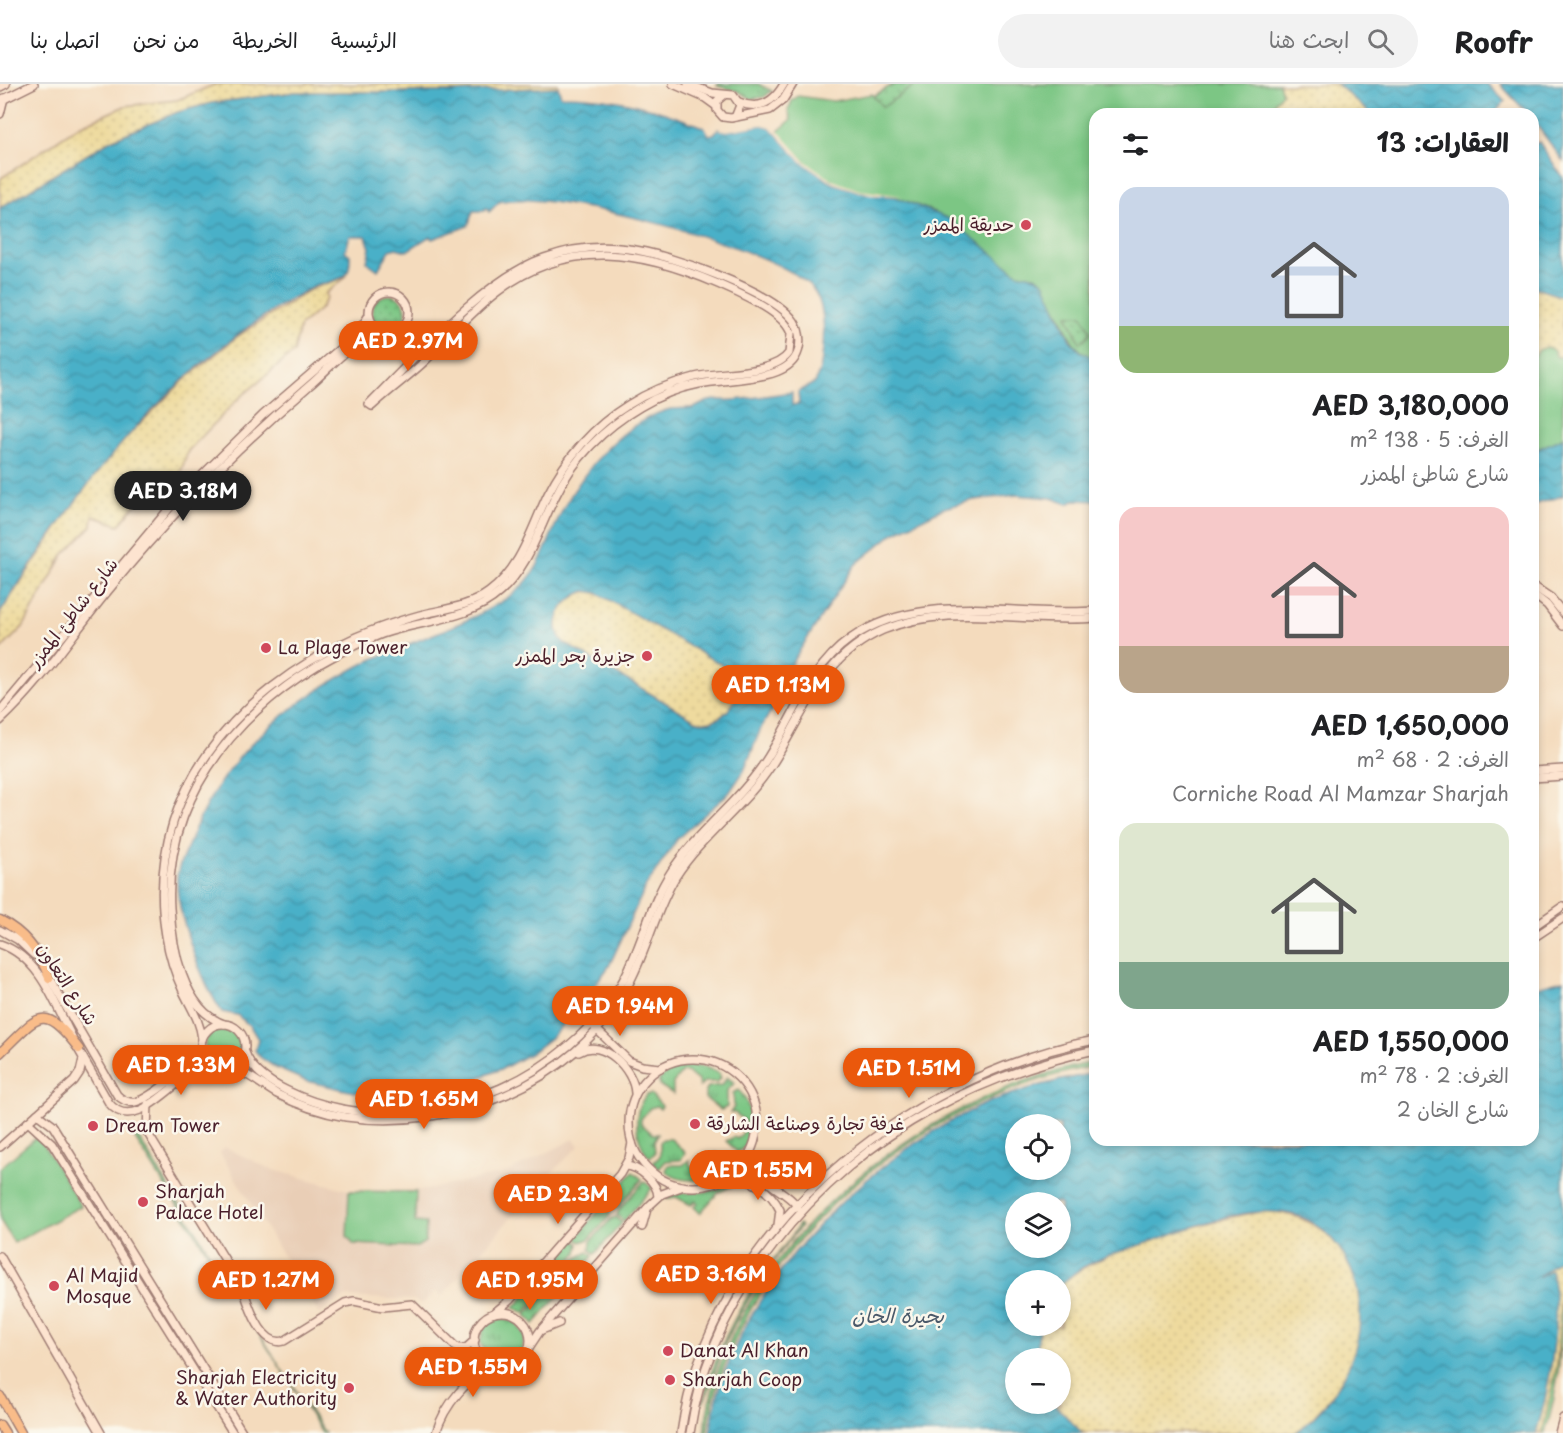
<!DOCTYPE html>
<html lang="ar">
<meta charset="utf-8">
<style>
body{margin:0;font-family:"Playpen Sans","Playpen Sans Arabic",sans-serif;background:#f2f2f2;color:#202124;direction:rtl;height:100vh;display:flex;flex-direction:column;font-size:22px;white-space:nowrap}
*{box-sizing:border-box;margin:0}
p{font-size:20px;color:#757577}
.icon{flex:none;width:33px;height:33px;fill:none;stroke:currentColor;stroke-width:2;stroke-linecap:round;stroke-linejoin:round}
.map{position:relative;flex:1;overflow:hidden;direction:ltr}
.sheet{position:absolute;left:1089px;top:24px;width:450px;height:1038px;display:flex;flex-direction:column;background:#fff;border-radius:18px;box-shadow:0 3px 9px #0003;direction:rtl}
.sheet>*{flex:none}
.fabs{position:absolute;left:1005px;top:1030px;display:grid;gap:12px}
.fabs a{display:grid;place-items:center;width:66px;height:66px;border-radius:50%;background:#fff;box-shadow:0 3px 9px #0003;font-size:30px}
.price{position:absolute;translate:-50% -51px;padding:0 14px;border-radius:21px;background:#ea580c;color:#fff;font-size:20px;line-height:39px;filter:drop-shadow(0 2px 3px #0008)}
.price::after{content:'';position:absolute;left:50%;top:36px;width:18px;height:14px;margin-left:-9px;background:inherit;clip-path:polygon(0 0,100% 0,50% 100%)}
.price.active{background:#222;color:#fff}
ul{padding:0;list-style:none}
li{display:grid;align-content:center;gap:12px;height:318px;padding:0 30px}
li span{display:grid;place-items:center;height:186px;border-radius:18px;color:#555}
li>.icon{margin-inline-start:auto}
span .icon{width:108px;height:108px;fill:#fffc;stroke-width:1}
li b{font-size:26px}
h2{display:flex;justify-content:space-between;align-items:center;height:72px;padding:0 30px;font-size:26px}
header{display:flex;align-items:center;gap:36px;box-sizing:border-box;height:84px;padding:0 30px;background:#fff;border-bottom:2px solid #e0e0e0}
header strong{font-size:28px}
nav{display:flex;gap:33px;margin-inline-start:auto;font-size:21px}
.search{width:420px;height:54px;background:#f2f2f2;display:flex;align-items:center;gap:15px;box-sizing:border-box;padding:0 21px;border-radius:33px;color:#757577;font-size:22px}
.map>svg:first-child{display:block}
</style>
<header>
<strong>Roofr</strong>
<div class="search"><svg class="icon" aria-label="search" viewBox="0 0 24 24"><circle cx="10" cy="10" r="6"/><path d="M15 15l6 6"/></svg>ابحث هنا</div>
<nav><a>الرئيسية</a><a>الخريطة</a><a>من نحن</a><a>اتصل بنا</a></nav>
</header>
<div class="map">
<svg width="1563" height="1349" viewBox="0 0 1563 1349">
<defs>
<pattern id="grass-tufts" width="24" height="20" patternUnits="userSpaceOnUse" patternTransform="scale(1.5)"><rect width="24" height="20" fill="#7bc684"/><path d="M3 7l-1-3M5 7V3M7 7l1-3M15 17l-1-3M17 17v-4M19 17l1-3" fill="none" stroke="#67a06c"/></pattern>
<pattern id="sand-dots" width="8" height="8" patternUnits="userSpaceOnUse" patternTransform="scale(1.5)"><rect width="8" height="8" fill="#eeda9e"/><path d="M2 2h.1M6 6h.1" fill="none" stroke="#cebb88" stroke-width="1.8" stroke-linecap="round"/></pattern>
<pattern id="garden-dots" width="8" height="8" patternUnits="userSpaceOnUse" patternTransform="scale(1.5)"><rect width="8" height="8" fill="#7bc684"/><path d="M2 2h.1M6 6h.1" fill="none" stroke="#67a06c" stroke-width="1.8" stroke-linecap="round"/></pattern>
<pattern id="water-waves" width="16" height="10" patternUnits="userSpaceOnUse" patternTransform="scale(1.5)"><rect width="16" height="10" fill="#49b0c8"/><path d="M0 5q4-4 8 0t8 0" fill="none" stroke="#3f8fa3"/></pattern>
</defs>
<rect width="100%" height="100%" fill="#fbf7ec"/>
<filter id="ink" filterUnits="userSpaceOnUse"><feTurbulence type="fractalNoise" baseFrequency=".0167" numOctaves="2"/><feDisplacementMap in="SourceGraphic" scale="12" xChannelSelector="R" yChannelSelector="G"/><feConvolveMatrix kernelMatrix="1 2 1 2 8 2 1 2 1" color-interpolation-filters="sRGB"/></filter>
<filter id="wash" filterUnits="userSpaceOnUse"><feTurbulence type="fractalNoise" baseFrequency=".008" numOctaves="4" result="noise"/><feDisplacementMap in="SourceGraphic" scale="24" xChannelSelector="R" yChannelSelector="G"/><feGaussianBlur stdDeviation="1.35" result="paint"/><feColorMatrix in="noise" values="0 0 0 0 0 0 0 0 0 0 0 0 0 0 0 0 0 1.4 0 .05"/><feComposite in="paint" operator="in"/></filter>
<g filter="url(#wash)">
<rect width="100%" height="100%" fill="#f4dbbd"/>
<polygon fill="#e9ceb6" points="574,1055 579,1062 546,1094 442,1212 436,1207 423,1219 419,1219 415,1216 345,1213 319,1230 220,1069 224,1063 270,1085 348,1106 426,1106 508,1088"/>
<g fill="url(#grass-tufts)" stroke="#627258" stroke-width="1.5">
<polygon points="718,0 758,0 772,7 764,13 752,15 738,7 717,2"/>
<circle cx="223" cy="960" r="18"/>
<path d="M1095 978V982C917 1014 734 1168 707 1349H704C726 1166 921 1010 1095 978Z"/>
<polygon points="687,982 705,983 719,989 721,994 717,998 704,998 699,1003 698,997 687,988 682,988 673,999 673,1010 659,1001 659,996 670,987"/>
<polygon points="727,993 735,999 727,1006 727,1023 721,1026 705,1014 705,1008 708,1003 722,1001"/>
<path d="M738 1006C753 1017 758 1060 737 1068L726 1057 734 1053 737 1055 747 1044 744 1041 746 1038 735 1029H730L734 1023 733 1009Z"/>
<path d="M651 1010 662 1022 660 1025 657 1022 650 1024 641 1035V1040L653 1050H658L654 1057 655 1069 651 1073 647 1071C635 1053 632 1029 646 1011Z"/>
<polygon points="135,1048 282,1286 325,1349 322,1349 132,1050"/>
<polygon points="663,1055 671,1055 685,1068 681,1076 666,1077 659,1085 653,1079 660,1072 660,1058"/>
<path d="M716 1069 725 1074 728 1080C718 1098 680 1102 666 1087L668 1081H683L689 1076 690 1081 701 1092H705L715 1080Z"/>
<polygon points="633,1088 642,1095 617,1124 611,1126 605,1120"/>
<polygon points="644,1097 652,1104 624,1137 617,1131 619,1126"/>
<polygon points="739,1099 719,1108 700,1129 694,1123 698,1119 695,1117 691,1121 676,1113 664,1115 671,1110 704,1108"/>
<polygon points="603,1122 610,1128 609,1133 589,1155 581,1158 576,1154"/>
<polygon points="616,1133 622,1139 595,1170 590,1166 591,1157 611,1135"/>
<path d="M799 1140 801 1142C773 1176 747 1213 728 1253 721 1266 708 1314 702 1320 714 1274 733 1232 760 1193 772 1175 790 1158 799 1140Z"/>
<polygon points="574,1156 579,1160 577,1169 558,1191 553,1193 546,1187"/>
<path d="M588 1168 593 1172 565 1204 559 1198C561 1185 577 1173 588 1168Z"/>
<polygon points="545,1189 551,1195 550,1200 525,1229 514,1224"/>
<polygon points="557,1200 563,1206 534,1240 526,1231 552,1202"/>
<path d="M1560 1200H1563C1562 1251 1561 1300 1545 1349H1542L1558 1272Z"/>
<polygon points="499,1233 516,1238 525,1252 521,1269 506,1278 489,1274 480,1259 484,1242"/>
</g>
<g fill="url(#sand-dots)" stroke="#9c7c64" stroke-width="1.5">
<polygon points="216,0 558,0 558,3 454,8 295,8 212,19 178,28 111,56 0,124 0,95 79,42 125,22 177,16"/>
<polygon points="1279,0 1337,0 1371,30 1275,30 1273,20 1282,9"/>
<polygon points="348,186 345,194 325,210 327,213 321,224 300,242 294,268 236,317 188,367 180,390 163,406 137,419 119,441 93,432 92,442 64,470 23,543 0,566 0,529 63,435 95,390 128,352 182,298 238,252 311,205 343,194"/>
<polygon points="1533,203 1563,213 1563,273 1538,270 1533,274"/>
<path d="M590 507C604 510 727 579 735 589 750 606 722 647 695 636L564 559C546 538 566 509 590 507Z"/>
<path d="M1269 1127C1302 1131 1327 1143 1345 1172 1382 1235 1349 1308 1295 1349H1082L1054 1320H1060V1275H1037L1039 1242H1060L1063 1199C1094 1167 1223 1131 1269 1127Z"/>
<path d="M1563 1173 1557 1279 1542 1349H1536C1550 1301 1562 1236 1551 1187L1538 1193Z"/>
</g>
<g fill="#7bc684" stroke="#627258" stroke-width="1.5">
<path d="M916 0H1279L1282 9 1273 21 1275 30H1095V275C1073 266 1070 253 1061 233 1055 221 1044 206 1037 193L1017 189 934 128 896 113 877 112 843 103 812 85 777 48 791 36 788 26 792 17 798 12 833 17 872 10 883 23Z"/>
<polygon points="1547,263 1553,266 1557,273 1563,273 1563,354 1533,367 1533,274 1539,266"/>
<polygon points="35,1054 41,1056 81,1122 14,1159 0,1136 0,1084"/>
<polygon points="349,1107 416,1108 415,1138 426,1139 425,1158 417,1163 353,1160 347,1152"/>
</g>
<g fill="url(#garden-dots)" stroke="#627258" stroke-width="1.5">
<polygon points="894,0 916,0 883,23 873,12"/>
<circle cx="389" cy="228" r="17"/>
<polygon points="1067,231 1082,231 1091,249 1080,259"/>
</g>
<g fill="url(#water-waves)" stroke="#4a687a" stroke-width="1.5" fill-rule="evenodd">
<polygon points="1337,0 1487,0 1505,17 1494,30 1371,30"/>
<polygon points="1500,0 1563,0 1563,77 1533,36 1533,30 1528,30"/>
<path d="M558 3 561 12C613 12 657 24 705 44L709 51 714 50 718 45 727 47 762 41 770 43 801 77 833 99 862 109 896 113 949 135 1017 189 1037 193 1045 200 1070 256 1080 267 1095 275V417L1075 416 1068 420 1051 414 1017 411 974 416 944 424 894 449 855 481 794 575 785 603 761 644 744 687 729 709 678 754 646 802 609 882 592 906 552 953 531 969 504 984 457 1002 438 1006 387 1009 354 1008 306 997 276 984 260 973 255 966 258 955 250 942 237 931 222 928C202 899 176 829 177 794 177 782 186 768 190 757 221 674 283 623 359 582 410 556 467 543 514 509 541 489 548 454 563 425 585 385 621 340 667 326 677 323 687 326 696 323 701 321 704 318 709 317 717 315 726 317 734 316 753 314 773 311 792 308V321L799 320 798 308 816 298C816 293 820 288 821 281 824 260 827 223 813 205 781 164 550 104 499 118L489 128 486 124 485 127H473L468 142 432 155 430 152 407 167 396 164 390 166 378 186 367 178 370 164 366 152H350L345 167 350 171C350 179 350 191 341 194 332 198 321 200 311 204 276 222 240 248 210 273 123 343 59 436 0 529V124L111 56 178 28 212 19 295 8H454ZM585 507 597 509 736 589C747 612 720 647 695 636L564 559C547 539 563 515 585 507Z"/>
<polygon points="1539,58 1563,94 1563,213 1533,203 1533,61"/>
<polygon points="1563,354 1563,412 1533,421 1533,367"/>
<path d="M1563 896V1173L1538 1193 1551 1186C1562 1231 1550 1305 1536 1349H1295C1351 1308 1381 1232 1343 1170 1332 1152 1315 1136 1295 1131 1249 1119 1196 1142 1153 1157 1122 1168 1082 1175 1061 1202L1060 1197H1016V1242H1039L1037 1275H1016V1320H1054L1082 1349H710C728 1211 857 1081 978 1023 1013 1007 1057 996 1095 989V1056H1533V904ZM1016 1041H1060V1086H1016ZM1016 1119H1060V1164H1016Z"/>
</g>
<polygon fill="#f4dbbd" points="762,38 774,42 805,77 832,96 859,106 903,112 870,111 833,99 801,77 770,43 762,41 727,47 718,45"/>
</g>
<g filter="url(#ink)">
<g fill="none" stroke-linecap="round" stroke-linejoin="round">
<defs>
<g id="secondary">
<polyline points="673,0 705,14 716,22"/>
<polyline points="688,0 712,9 733,11 740,21 736,31"/>
<polyline points="0,3 6,0"/>
<polyline points="724,11 717,17 717,26 723,33 731,34 770,26 783,16 793,0"/>
<polyline points="0,17 34,0"/>
<path d="M739 18C759 27 774 18 784 0"/>
<polyline points="0,30 4,14"/>
<circle cx="389" cy="228" r="20"/>
<polyline points="1533,502 1551,514 1563,529"/>
<polyline points="1533,510 1547,521 1563,542"/>
<polyline points="0,627 173,420 263,331 357,250 369,231"/>
<path d="M0 637C41 599 72 551 107 508 168 433 236 364 310 301 331 283 354 254 382 247"/>
<polyline points="1533,687 1563,685"/>
<polyline points="1533,694 1563,692"/>
<polyline points="1533,843 1563,822"/>
<polyline points="0,846 18,856 34,871"/>
<polyline points="1533,854 1563,834"/>
<path d="M0 860C40 874 54 918 72 953"/>
<path d="M47 890 117 1011C122 1016 127 1019 135 1018 150 1015 194 979 202 964"/>
<circle cx="223" cy="962" r="22"/>
<polyline points="594,943 629,977 642,982 660,984"/>
<path d="M202 955C200 936 191 924 183 907 175 890 169 871 166 852 143 712 235 608 356 553 377 544 398 537 420 531 444 525 469 523 489 508 522 483 531 445 548 410 566 374 594 342 628 321 648 308 671 299 695 293 721 287 774 291 789 269L791 250C785 228 738 209 718 200 642 167 568 153 497 208 471 228 448 254 425 277 408 293 389 306 372 322L369 320C415 274 484 195 544 174 571 164 601 161 629 165 666 169 773 207 794 237 801 248 802 263 795 274 780 298 725 294 699 300 678 304 658 312 640 323 604 344 573 375 555 413 538 447 529 482 500 508 468 537 421 536 382 550 268 593 162 694 170 824 172 862 183 926 224 940"/>
<path d="M77 963 109 1019C133 1050 171 1000 193 988 200 985 208 983 216 983"/>
<path d="M245 968C255 1000 312 1019 342 1025 447 1044 567 992 621 900 642 864 648 823 671 788 698 746 741 717 768 673 793 634 810 583 850 555 921 505 1015 533 1095 527"/>
<path d="M579 968C603 953 634 986 635 1009"/>
<circle cx="693" cy="1039" r="64"/>
<path d="M228 983C247 988 260 1000 277 1010 298 1021 322 1029 346 1033 452 1048 573 1001 626 905 647 869 654 828 676 792 703 751 744 723 771 682 806 628 820 574 883 546 948 518 1026 540 1095 534"/>
<path d="M148 1020 147 1048 244 1207C249 1223 262 1263 284 1257L345 1219 354 1217 383 1223 412 1220 457 1264H466L475 1256"/>
<polyline points="37,1030 53,1042 243,1349"/>
<polyline points="28,1038 52,1060 233,1349"/>
<polyline points="0,1063 74,997 80,988 83,975"/>
<path d="M751 1068C755 1102 782 1101 798 1123"/>
<path d="M625 1082C639 1082 658 1099 658 1113"/>
<path d="M727 1093C750 1094 770 1105 780 1126L778 1141"/>
<polyline points="592,1108 608,1101"/>
<polyline points="642,1143 647,1125"/>
<polyline points="0,1172 101,1349"/>
<polyline points="508,1215 511,1200"/>
<circle cx="502" cy="1256" r="28"/>
<polyline points="494,1229 510,1216 620,1090 629,1074 632,1059"/>
<polyline points="542,1246 559,1239"/>
<polyline points="530,1262 540,1247 650,1121 662,1110 681,1103"/>
<path d="M436 1349C443 1324 469 1289 496 1283"/>
<path d="M681 1349C709 1150 905 992 1095 956"/>
<path d="M690 1349C710 1212 814 1090 933 1025 985 997 1038 978 1095 966"/>
<polyline points="1559,1349 1563,1334"/>
</g>
<g id="highway">
<path d="M0 836C24 848 40 869 49 894"/>
<path d="M0 969C38 933 42 916 79 965"/>
<polyline points="0,1312 21,1349"/>
<polyline points="0,1341 5,1349"/>
</g>
</defs>
<use href="#secondary" stroke="#9f7d74" stroke-width="10"/>
<use href="#highway" stroke="#9f7d74" stroke-width="11"/>
<use href="#secondary" stroke="#fde4d0" stroke-width="7"/>
<use href="#highway" stroke="#f9bc89" stroke-width="8"/>
</g>
</g>
<g fill="#d1495b" stroke="#fbf7ec" stroke-width="2">
<circle cx="1026" cy="141" r="6"/>
<circle cx="266" cy="564" r="6"/>
<circle cx="647" cy="572" r="6"/>
<circle cx="695" cy="1040" r="6"/>
<circle cx="93" cy="1042" r="6"/>
<circle cx="143" cy="1118" r="6"/>
<circle cx="54" cy="1202" r="6"/>
<circle cx="668" cy="1267" r="6"/>
<circle cx="670" cy="1296" r="6"/>
<circle cx="349" cy="1304" r="6"/>
</g>
<g text-anchor="middle" stroke-width="5" stroke-linejoin="round" paint-order="stroke">
<g font-size="18" fill="#4a1f2b" stroke="#fbf7ec" text-anchor="start">
<text x="1014" y="147" text-anchor="end">حديقة الممزر</text>
<text x="278" y="570">La Plage Tower</text>
<text x="635" y="578" text-anchor="end">جزيرة بحر الممزر</text>
<text x="707" y="1046">غرفة تجارة وصناعة الشارقة</text>
<text x="105" y="1048">Dream Tower</text>
<text x="155" y="1114">Sharjah<tspan x="155" dy="21">Palace Hotel</tspan></text>
<text x="66" y="1198">Al Majid<tspan x="66" dy="21">Mosque</tspan></text>
<text x="680" y="1273">Danat Al Khan</text>
<text x="337" y="1300" text-anchor="end">Sharjah Electricity<tspan x="337" dy="21">&amp; Water Authority</tspan></text>
<text x="682" y="1302">Sharjah Coop</text>
</g>
<g font-size="18" fill="#4a1f2b" stroke="#fbf7ec">
<text transform="translate(73 529) rotate(-52)" y="6">شارع شاطئ الممزر</text>
<text transform="translate(67 900) rotate(57)" y="6">شارع التعاون</text>
</g>
<g font-size="20" font-style="italic" fill="#4a596a" stroke="#fbf7ec">
<text x="898" y="1239">بحيرة الخان</text>
</g>
</g>
</svg>
<div class="fabs">
<a><svg class="icon" aria-label="locate" viewBox="0 0 24 24"><circle cx="12" cy="12" r="6"/><path d="M12 2v4M12 18v4M2 12h4M18 12h4"/></svg></a>
<a><svg class="icon" aria-label="layers" viewBox="0 0 24 24"><path d="M12 4l9 5-9 5-9-5zM3 14l9 5 9-5"/></svg></a>
<a>+</a>
<a>−</a>
</div>
<b class="price" style="left:408px;top:288px">AED 2.97M</b>
<b class="price active" style="left:183px;top:438px">AED 3.18M</b>
<b class="price" style="left:778px;top:632px">AED 1.13M</b>
<b class="price" style="left:620px;top:953px">AED 1.94M</b>
<b class="price" style="left:181px;top:1012px">AED 1.33M</b>
<b class="price" style="left:909px;top:1015px">AED 1.51M</b>
<b class="price" style="left:424px;top:1046px">AED 1.65M</b>
<b class="price" style="left:758px;top:1117px">AED 1.55M</b>
<b class="price" style="left:558px;top:1141px">AED 2.3M</b>
<b class="price" style="left:711px;top:1221px">AED 3.16M</b>
<b class="price" style="left:266px;top:1227px">AED 1.27M</b>
<b class="price" style="left:530px;top:1227px">AED 1.95M</b>
<b class="price" style="left:473px;top:1314px">AED 1.55M</b>
<section class="sheet">
<h2>العقارات: 13<svg class="icon" aria-label="filters" viewBox="0 0 24 24"><path d="M4 7h16M4 17h16"/><circle cx="9" cy="7" r="2"/><circle cx="15" cy="17" r="2"/></svg></h2>
<ul>
<li><span style="background:linear-gradient(#c9d6e8 75%,#8fb573 0)"><svg class="icon" aria-label="home" viewBox="0 0 24 24"><path d="M3 11l9-7 9 7M6 9v11h12V9"/></svg></span><div><b>AED 3,180,000</b><p>الغرف: 5 · 138 m²</p><p>شارع شاطئ الممزر</p></div></li>
<li><span style="background:linear-gradient(#f6c9c9 75%,#b9a48a 0)"><svg class="icon" aria-label="home" viewBox="0 0 24 24"><path d="M3 11l9-7 9 7M6 9v11h12V9"/></svg></span><div><b>AED 1,650,000</b><p>الغرف: 2 · 68 m²</p><p>Corniche Road Al Mamzar Sharjah</p></div></li>
<li><span style="background:linear-gradient(#dfe7d0 75%,#7fa58c 0)"><svg class="icon" aria-label="home" viewBox="0 0 24 24"><path d="M3 11l9-7 9 7M6 9v11h12V9"/></svg></span><div><b>AED 1,550,000</b><p>الغرف: 2 · 78 m²</p><p>شارع الخان 2</p></div></li>
</ul>
</section>
</div>
